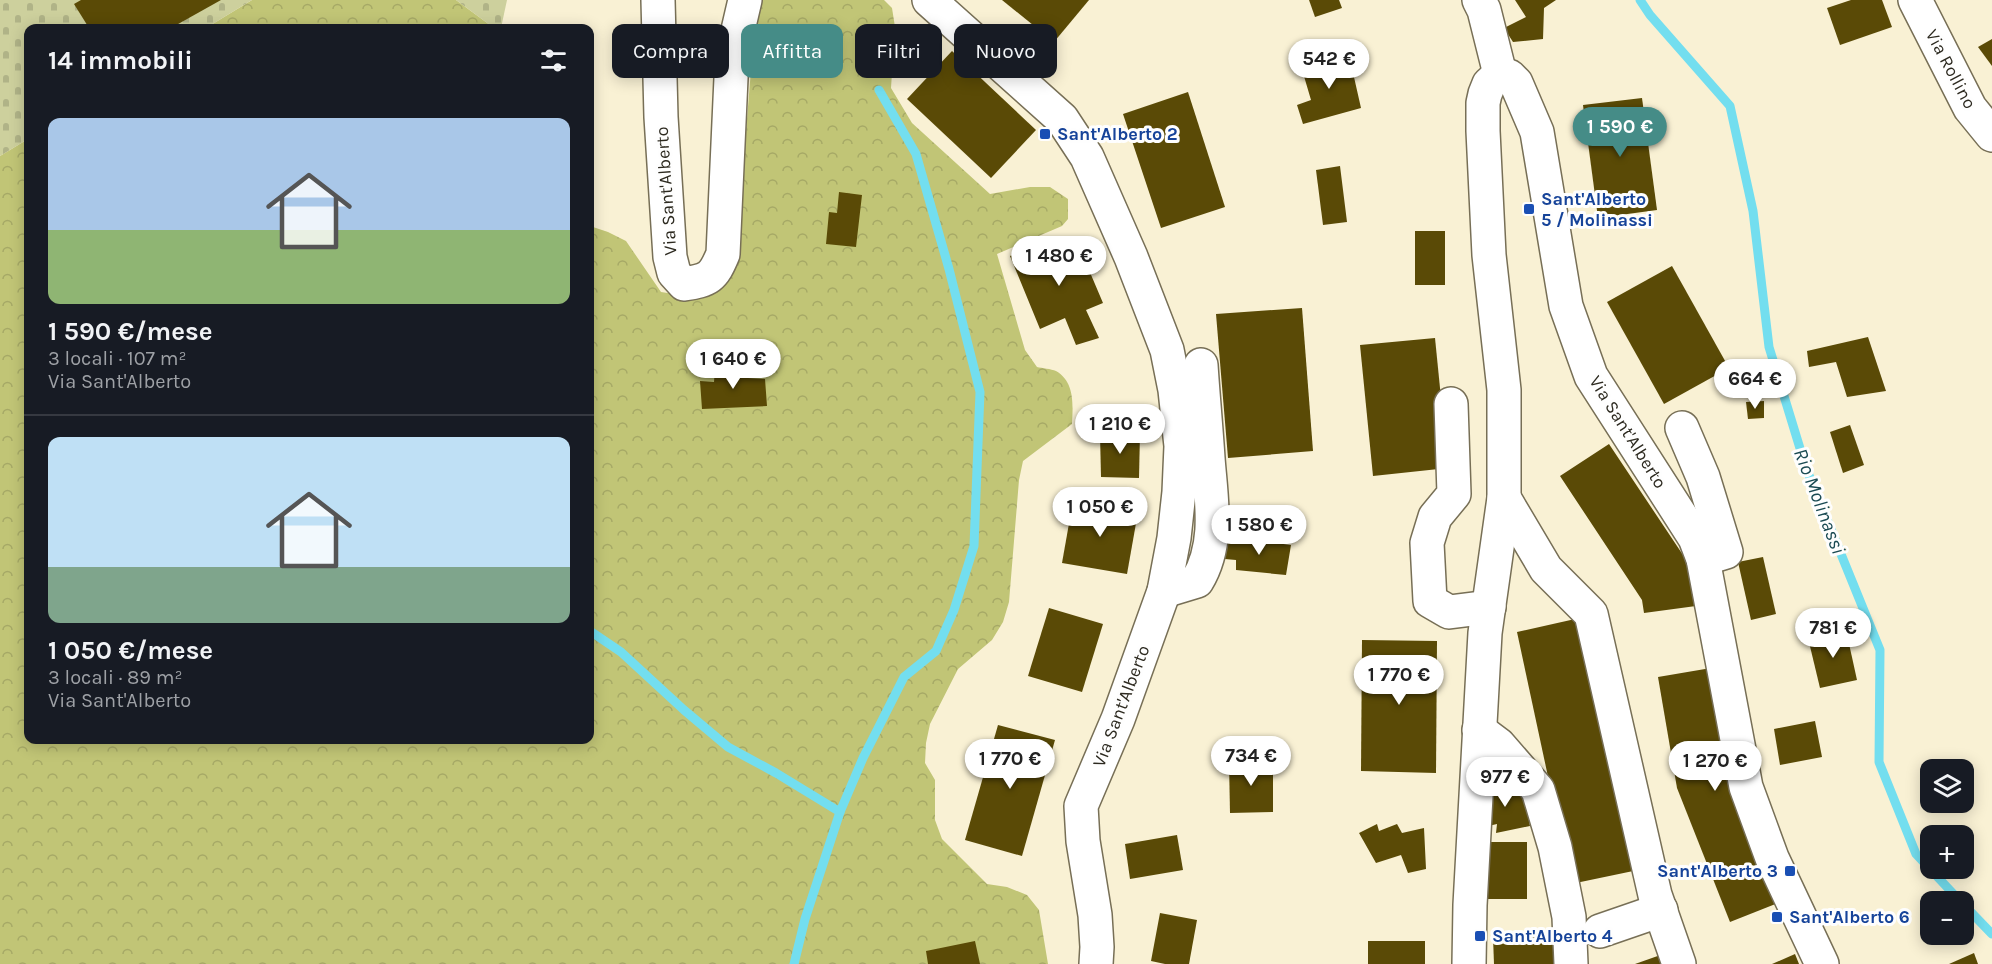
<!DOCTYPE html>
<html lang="it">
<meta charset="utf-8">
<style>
body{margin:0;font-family:Karla,sans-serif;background:#242831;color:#f1f3f6;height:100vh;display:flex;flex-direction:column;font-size:22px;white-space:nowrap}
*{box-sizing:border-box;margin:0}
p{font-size:20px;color:#9ea1a6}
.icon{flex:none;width:33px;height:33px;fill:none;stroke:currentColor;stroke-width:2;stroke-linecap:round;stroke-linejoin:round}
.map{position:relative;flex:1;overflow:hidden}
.side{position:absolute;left:24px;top:24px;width:570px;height:720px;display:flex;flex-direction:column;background:#171b24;border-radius:12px;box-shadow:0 3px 15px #0003}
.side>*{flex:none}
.top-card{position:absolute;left:612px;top:24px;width:570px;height:54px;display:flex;gap:12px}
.fabs{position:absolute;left:1920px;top:759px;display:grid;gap:12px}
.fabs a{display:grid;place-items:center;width:54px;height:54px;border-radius:12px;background:#171b24;box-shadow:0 3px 15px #0003;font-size:30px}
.price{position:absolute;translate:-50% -51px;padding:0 14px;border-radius:21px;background:#fff;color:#222;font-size:20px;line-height:39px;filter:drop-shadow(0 2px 3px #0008)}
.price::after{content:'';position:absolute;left:50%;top:36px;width:18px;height:14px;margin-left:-9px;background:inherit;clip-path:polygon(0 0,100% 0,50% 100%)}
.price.on{background:#458c87;color:#fff}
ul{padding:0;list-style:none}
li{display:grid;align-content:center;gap:12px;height:318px;padding:0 24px}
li+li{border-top:2px solid #363941}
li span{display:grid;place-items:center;height:186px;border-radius:12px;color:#555}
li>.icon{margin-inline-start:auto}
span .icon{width:108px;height:108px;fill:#fffc;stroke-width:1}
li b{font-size:26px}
h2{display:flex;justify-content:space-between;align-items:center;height:72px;padding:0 24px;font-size:26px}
.pill{padding:0 21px;border-radius:12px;background:#171b24;box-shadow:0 3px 15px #0003;font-size:21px;line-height:54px}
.pill.on{background:#458c87;color:#fff}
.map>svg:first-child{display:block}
</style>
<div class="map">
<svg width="1992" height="964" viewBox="0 0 1992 964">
<defs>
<pattern id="forest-crowns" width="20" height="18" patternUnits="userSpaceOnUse" patternTransform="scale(1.5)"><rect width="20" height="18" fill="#c1c576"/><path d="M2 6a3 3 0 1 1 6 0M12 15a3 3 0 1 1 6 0" fill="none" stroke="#a6a966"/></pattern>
<pattern id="cemetery-stones" width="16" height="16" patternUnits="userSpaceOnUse" patternTransform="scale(1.5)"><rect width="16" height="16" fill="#cdd09d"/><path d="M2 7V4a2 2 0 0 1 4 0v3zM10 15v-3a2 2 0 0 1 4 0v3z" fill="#b0b387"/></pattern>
</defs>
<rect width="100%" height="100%" fill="#f9f1d4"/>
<g fill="url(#forest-crowns)">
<polygon points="252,0 456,0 494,28 206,28"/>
<path d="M762 0H884L892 8 895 27 891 88 912 123 990 194 1030 187H1050L1068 199V219L1062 226 997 254 1025 350 1037 367C1042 368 1051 369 1056 371 1075 382 1073 405 1072 424L1023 461 1019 480 1009 602 1003 622 992 640 958 669 930 724 926 743 925 763 935 780V820L942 839 987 884 1007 887 1027 895 1039 910 1048 964H0V156L28 139V740H590V226L608 232 626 241 661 292 681 295 703 293 742 180 755 21Z"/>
</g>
<g fill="url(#cemetery-stones)">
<polygon points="0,0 252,0 206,28 28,28 28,139 0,156"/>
<polygon points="456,0 507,0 501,28 494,28"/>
</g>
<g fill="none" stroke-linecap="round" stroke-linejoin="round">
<g stroke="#73deef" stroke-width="9">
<polyline points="1640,0 1650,15 1730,106 1753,211 1769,347 1806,468 1880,650 1879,762 1916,854 1961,902"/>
<polyline points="590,631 621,652 684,710 728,747 776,773 840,812"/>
<polyline points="1964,905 1992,934"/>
<polyline points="794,964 805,919 840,812 863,758 904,677 936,651 954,610 974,546 980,392 949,269 916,154 879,90"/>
</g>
</g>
<g fill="#5a4a06">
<polygon points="81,0 221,0 171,28 89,28 74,4"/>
<polygon points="1002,0 1089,0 1054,42"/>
<polygon points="1309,0 1339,0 1342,8 1315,17"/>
<polygon points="1515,0 1556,0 1544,8 1543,39 1513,42 1504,28 1526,17"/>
<polygon points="1851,0 1882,0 1892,27 1840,45 1827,8"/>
<polygon points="1992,39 1992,66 1978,47"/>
<polygon points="952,51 1036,130 991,178 907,99"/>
<polygon points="1349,55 1361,108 1303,124 1297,105 1311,100 1301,66"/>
<polygon points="1188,92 1225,207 1161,228 1123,114"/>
<polygon points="1642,98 1657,210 1598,218 1583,105"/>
<polygon points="1340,166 1347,222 1323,225 1316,170"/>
<polygon points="839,192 862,195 856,247 826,244 829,212 837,213"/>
<rect x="1415" y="231" width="30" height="54"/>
<polygon points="1075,237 1103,303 1086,310 1099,338 1076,345 1065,318 1040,329 1010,256 1041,243 1043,250"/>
<polygon points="1672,266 1729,368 1664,404 1607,302"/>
<polygon points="1302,308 1313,451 1228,458 1216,314"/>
<polygon points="1868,337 1886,391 1847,397 1836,362 1809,367 1807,351"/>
<polygon points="1435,338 1448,468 1373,476 1360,345"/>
<polygon points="747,368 748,378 765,379 767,406 702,409 700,381 714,382 715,369"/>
<polygon points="1764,401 1764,418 1748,419 1746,402"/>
<polygon points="1850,425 1864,465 1843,473 1830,432"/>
<polygon points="1140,433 1139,478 1101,477 1100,434"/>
<polygon points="1609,444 1691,567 1696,606 1644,613 1642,600 1560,476"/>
<polygon points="1073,501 1138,512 1127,574 1062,563"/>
<polygon points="1228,537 1291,545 1286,575 1236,570 1236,560 1225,559"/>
<polygon points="1763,557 1776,614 1751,620 1738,562"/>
<polygon points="1049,608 1103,624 1082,692 1028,676"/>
<polygon points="1584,617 1638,870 1571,884 1517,632"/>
<polygon points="1846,630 1857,680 1820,688 1808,638"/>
<polygon points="1362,640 1437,641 1436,773 1361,771"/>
<polygon points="1711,668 1778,903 1730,922 1677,788 1658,677"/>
<polygon points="1815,721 1822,757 1780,765 1774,729"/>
<polygon points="998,725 1055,740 1022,856 965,840"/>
<polygon points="1229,762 1273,762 1273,812 1230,813"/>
<polygon points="1503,777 1510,795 1524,793 1530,826 1496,833 1497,824 1484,827 1490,781"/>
<polygon points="1377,824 1379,831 1397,824 1402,833 1424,828 1426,869 1408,873 1401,855 1376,863 1359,833"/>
<polygon points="1177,835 1183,870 1130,879 1125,844"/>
<polygon points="1487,842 1527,842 1527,899 1486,899"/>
<polygon points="1160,913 1197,920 1189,964 1165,964 1151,961"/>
<polygon points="1559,935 1560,964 1494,964 1493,937"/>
<polygon points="975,941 980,964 928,964 926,951"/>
<rect x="1368" y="941" width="57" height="23"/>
<polygon points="1669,952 1673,964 1635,964"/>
<polygon points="1974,953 1978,964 1949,964"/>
<polygon points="1795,954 1799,964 1772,964"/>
</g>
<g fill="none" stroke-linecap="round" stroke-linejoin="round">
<defs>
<g id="minor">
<path d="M658 0 661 117 670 257 674 273 684 284C709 280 713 278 723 254L732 56 745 0"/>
<polyline points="929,0 1062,119 1087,157 1131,257 1167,350 1175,390 1181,446 1179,492 1174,538 1164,591 1118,719 1081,806 1083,841 1095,915 1097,947 1096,964"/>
<polyline points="1479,0 1484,10 1500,74"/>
<polyline points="1915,0 1970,108 1992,135"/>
<polyline points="1500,74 1509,76 1516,83 1537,132 1566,306 1591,376 1695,538 1703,559 1746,787 1772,858 1822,964"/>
<polyline points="1451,404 1454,494 1435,517 1427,543 1430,601 1449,612 1489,607"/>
<polyline points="1682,428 1703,477 1726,552 1703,559"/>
<polyline points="1504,498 1546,569 1591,614 1655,895 1679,964"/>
<path d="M1164 591 1197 581C1220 543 1211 499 1208 458 1206 427 1203 396 1201 365"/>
<polyline points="1479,730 1499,745 1538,790 1555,847 1569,917 1571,964"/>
<polyline points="1600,931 1661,910"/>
<polyline points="1469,964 1470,905 1485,633 1504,498 1504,390 1489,255 1483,131 1483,103 1485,94 1489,84 1500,74"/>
</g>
</defs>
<use href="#minor" stroke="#776f56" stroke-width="36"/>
<use href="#minor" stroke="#fff" stroke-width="33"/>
</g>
<g fill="#1a4fb4" stroke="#fefefe" stroke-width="2">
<rect x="1039" y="128" width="12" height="12" rx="3"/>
<rect x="1523" y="203" width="12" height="12" rx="3"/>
<rect x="1784" y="865" width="12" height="12" rx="3"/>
<rect x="1771" y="911" width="12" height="12" rx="3"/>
<rect x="1474" y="930" width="12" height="12" rx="3"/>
</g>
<g text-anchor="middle" stroke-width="6" stroke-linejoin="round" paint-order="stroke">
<g font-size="18" fill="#2d2a20" stroke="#fefefe">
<text transform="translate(1951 69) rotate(62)" y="6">Via Rollino</text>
<text transform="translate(666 191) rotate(-94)" y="6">Via Sant'Alberto</text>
<text transform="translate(1628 432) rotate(58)" y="6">Via Sant'Alberto</text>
<text transform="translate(1121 706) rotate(-69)" y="6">Via Sant'Alberto</text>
</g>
<g font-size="18" font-weight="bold" fill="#164399" stroke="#fefefe" text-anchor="start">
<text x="1057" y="140">Sant'Alberto 2</text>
<text x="1541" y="205">Sant'Alberto<tspan x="1541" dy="21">5 / Molinassi</tspan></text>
<text x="1778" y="877" text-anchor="end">Sant'Alberto 3</text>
<text x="1789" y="923">Sant'Alberto 6</text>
<text x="1492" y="942">Sant'Alberto 4</text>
</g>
<g font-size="20" font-style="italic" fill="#1a4a52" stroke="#fefefe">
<text transform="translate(1820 501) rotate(69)" y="7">Rio Molinassi</text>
</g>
</g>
</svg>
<div class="fabs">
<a><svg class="icon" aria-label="layers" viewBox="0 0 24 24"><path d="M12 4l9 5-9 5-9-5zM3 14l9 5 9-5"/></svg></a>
<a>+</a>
<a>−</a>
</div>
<b class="price" style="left:1329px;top:90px">542 €</b>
<b class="price on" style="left:1620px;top:158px">1 590 €</b>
<b class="price" style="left:1059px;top:287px">1 480 €</b>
<b class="price" style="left:733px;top:390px">1 640 €</b>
<b class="price" style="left:1755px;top:410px">664 €</b>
<b class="price" style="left:1120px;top:455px">1 210 €</b>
<b class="price" style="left:1100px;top:538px">1 050 €</b>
<b class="price" style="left:1259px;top:556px">1 580 €</b>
<b class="price" style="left:1833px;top:659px">781 €</b>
<b class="price" style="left:1399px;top:706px">1 770 €</b>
<b class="price" style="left:1251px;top:787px">734 €</b>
<b class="price" style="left:1010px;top:790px">1 770 €</b>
<b class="price" style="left:1715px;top:792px">1 270 €</b>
<b class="price" style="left:1505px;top:808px">977 €</b>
<div class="top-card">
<a class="pill">Compra</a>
<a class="pill on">Affitta</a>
<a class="pill">Filtri</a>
<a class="pill">Nuovo</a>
</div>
<section class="side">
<h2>14 immobili<svg class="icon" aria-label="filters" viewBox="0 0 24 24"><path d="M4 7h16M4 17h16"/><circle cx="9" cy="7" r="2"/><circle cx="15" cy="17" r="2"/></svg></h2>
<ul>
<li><span style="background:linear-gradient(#a9c7e8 60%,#8fb573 0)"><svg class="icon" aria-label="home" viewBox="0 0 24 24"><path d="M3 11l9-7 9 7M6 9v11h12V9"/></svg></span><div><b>1 590 €/mese</b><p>3 locali · 107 m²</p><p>Via Sant'Alberto</p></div></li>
<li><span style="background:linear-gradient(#bfe0f5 70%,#7fa58c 0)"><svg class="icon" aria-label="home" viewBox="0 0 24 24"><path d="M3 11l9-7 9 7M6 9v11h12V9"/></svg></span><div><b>1 050 €/mese</b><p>3 locali · 89 m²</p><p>Via Sant'Alberto</p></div></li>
</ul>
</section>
</div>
